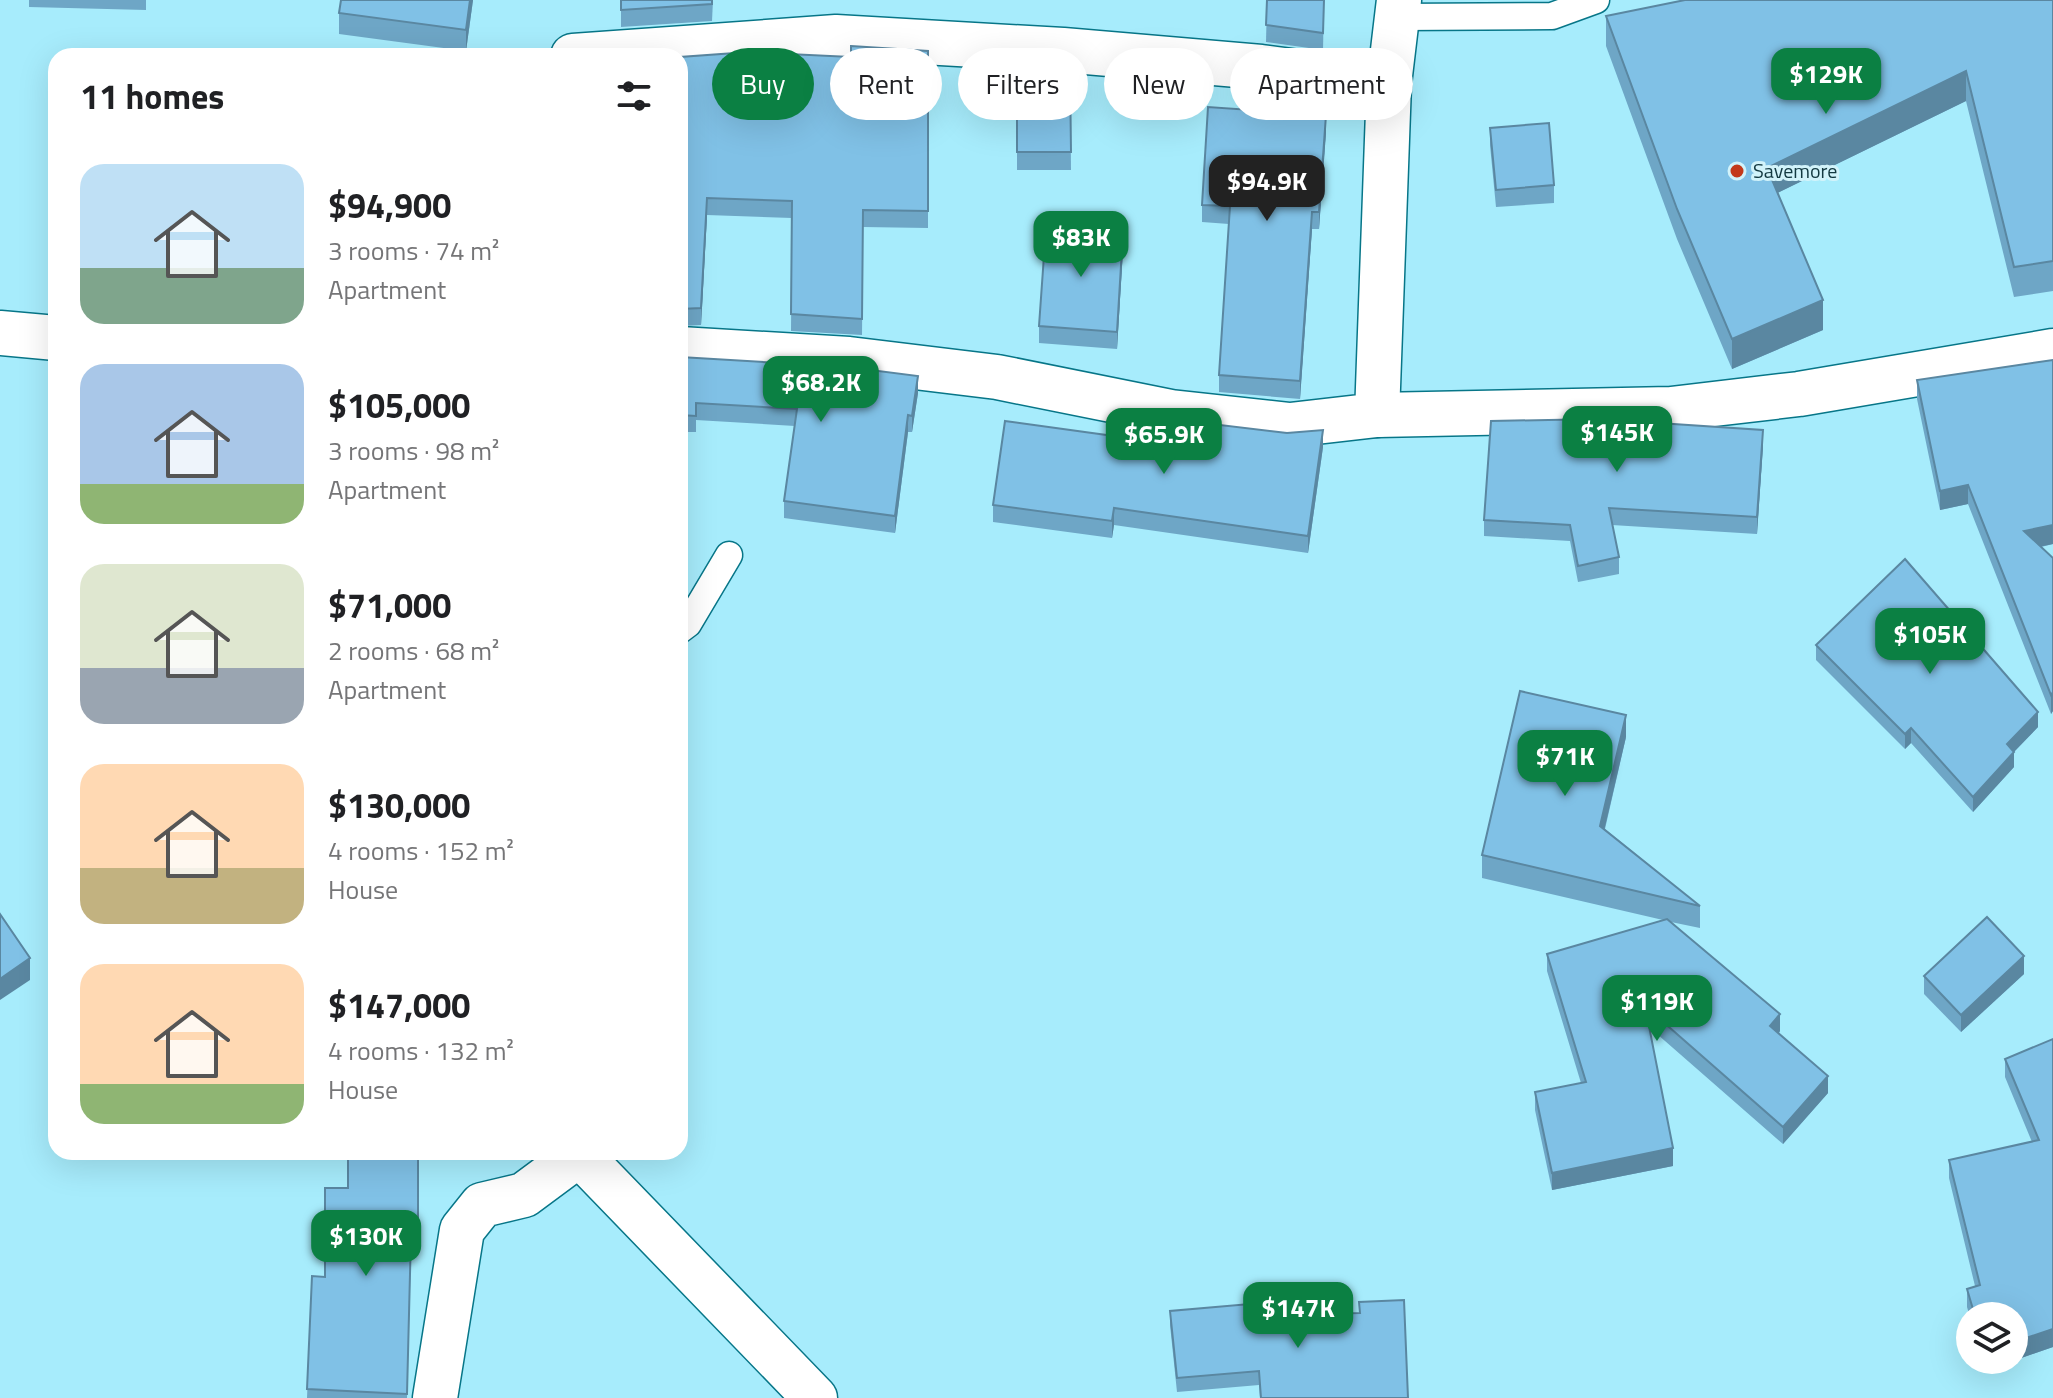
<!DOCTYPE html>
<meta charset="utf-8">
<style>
body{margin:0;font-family:"Titillium Web",sans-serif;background:#f6f6f6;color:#202124;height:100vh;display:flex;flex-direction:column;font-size:30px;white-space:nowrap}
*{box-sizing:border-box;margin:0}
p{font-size:26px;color:#757577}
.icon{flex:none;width:44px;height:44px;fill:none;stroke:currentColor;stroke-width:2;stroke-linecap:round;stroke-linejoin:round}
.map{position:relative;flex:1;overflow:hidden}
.drawer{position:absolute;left:48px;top:48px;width:640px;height:1112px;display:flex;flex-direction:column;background:#fff;border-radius:24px;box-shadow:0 8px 32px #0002}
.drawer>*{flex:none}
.top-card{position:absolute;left:712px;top:48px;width:760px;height:72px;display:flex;gap:16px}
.buttons{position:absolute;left:1956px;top:1302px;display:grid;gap:16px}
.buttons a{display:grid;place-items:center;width:72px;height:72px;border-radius:50%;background:#fff;box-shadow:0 8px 32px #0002;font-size:40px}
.price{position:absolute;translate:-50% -68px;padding:0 18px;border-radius:16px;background:#0b8043;color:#fff;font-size:26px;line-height:52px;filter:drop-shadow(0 2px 4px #0008)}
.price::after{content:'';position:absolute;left:50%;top:48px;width:24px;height:18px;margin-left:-12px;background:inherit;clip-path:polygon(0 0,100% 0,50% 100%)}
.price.current{background:#222;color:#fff}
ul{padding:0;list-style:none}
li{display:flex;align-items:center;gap:24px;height:200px;padding:0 32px}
li span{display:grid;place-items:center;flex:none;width:224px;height:160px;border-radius:24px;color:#555}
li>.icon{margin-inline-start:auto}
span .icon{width:96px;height:96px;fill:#fffc;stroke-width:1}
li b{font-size:34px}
h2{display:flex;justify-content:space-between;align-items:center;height:96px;padding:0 32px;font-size:34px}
.chip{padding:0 28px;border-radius:36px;background:#fff;box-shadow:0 8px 32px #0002;font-size:28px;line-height:72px}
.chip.current{background:#0b8043;color:#fff}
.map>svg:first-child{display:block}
</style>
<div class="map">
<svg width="2053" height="1398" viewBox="0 0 2053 1398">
<rect width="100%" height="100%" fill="#a7ecfc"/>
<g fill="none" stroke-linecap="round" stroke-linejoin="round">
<defs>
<g id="lane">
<polyline points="1398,17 1552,16 1596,0"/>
<polyline points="680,630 688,624 729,555"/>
</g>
<g id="street">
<polyline points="573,56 836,37 1063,50 1261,67 1389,84"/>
<polyline points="0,333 56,338"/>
<polyline points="680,349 849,359 997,377 1171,412 1290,425 1377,415 1389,84 1399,0"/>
<polyline points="1377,415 1671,409 1799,394 2053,351"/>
<polyline points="577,1152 815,1398"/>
<polyline points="435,1398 462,1230 482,1205 524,1195 578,1155"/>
</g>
</defs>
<use href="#lane" stroke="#077688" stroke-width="29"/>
<use href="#street" stroke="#077688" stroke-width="47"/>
<use href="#lane" stroke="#fff" stroke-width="26"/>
<use href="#street" stroke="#fff" stroke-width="44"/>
</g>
<g fill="#6ea6c6">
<polygon points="29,0 146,0 146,10 29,7"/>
<polygon points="341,0 473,0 466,51 339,34 339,13"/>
<polygon points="621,0 713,0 712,21 621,27"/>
<polygon points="1267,0 1324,0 1323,50 1266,42"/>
<polygon points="2053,0 2053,291 2014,297 1966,101 1777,193 1823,330 1732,369 1677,239 1606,46 1606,16"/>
<polygon points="928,51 928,228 863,227 862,335 791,331 792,218 707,215 701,325 680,326 680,57 851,57"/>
<polygon points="1017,71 1070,71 1071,170 1017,170"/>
<polygon points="1490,128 1554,185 1554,203 1496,207 1490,145"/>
<polygon points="1326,132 1319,229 1312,229 1300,399 1219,392 1219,375 1229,224 1202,222 1202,205"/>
<polygon points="1123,250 1117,349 1039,343 1039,326"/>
<polygon points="680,357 918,393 912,432 908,432 895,533 784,518 784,501 795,426 696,420 696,432 680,432"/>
<polygon points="2053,360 2053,544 2041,547 2053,558 2053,711 2051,714 1968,504 1940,510 1917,399 1917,380"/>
<polygon points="1763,446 1757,534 1612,525 1619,557 1619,574 1578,582 1570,541 1484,536 1484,520"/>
<polygon points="1323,447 1308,553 1114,525 1112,538 993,522 993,505 1201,448"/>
<polygon points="1816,645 2038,727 2014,752 2014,767 1973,812 1911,743 1905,749 1816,660"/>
<polygon points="1626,737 1605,829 1700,906 1700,928 1671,922 1780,1031 1779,1033 1828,1093 1783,1144 1649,1027 1673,1166 1552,1190 1535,1110 1535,1092 1581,1083 1547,971 1547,954 1663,920 1482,878 1482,855"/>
<polygon points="2024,974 1961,1032 1924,994 1924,976"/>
<polygon points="2053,1039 2053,1347 1987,1370 1984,1360 2014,1360 2014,1316 1970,1316 1970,1317 1967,1307 1967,1289 1975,1286 1949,1178 1949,1160 2032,1142 2005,1077 2005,1059"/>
<polygon points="418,1152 418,1251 411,1251 407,1398 307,1398 312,1276 325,1277 348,1188"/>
<polygon points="1170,1311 1262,1315 1408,1398 1260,1398 1259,1385 1177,1392 1170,1325"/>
</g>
<g fill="#5a87a1">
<polygon points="470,0 473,0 466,51 466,30"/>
<polygon points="1966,71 1966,101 1767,198 1767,168"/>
<polygon points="1326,115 1326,132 1319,229 1319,212"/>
<polygon points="707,198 707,215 701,325 701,308"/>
<polygon points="1312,212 1312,229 1300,399 1300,381"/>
<polygon points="1123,232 1123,250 1117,349 1117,332"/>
<polygon points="1823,300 1823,330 1732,369 1732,339"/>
<polygon points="918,376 918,393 912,432 912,416"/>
<polygon points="908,415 908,432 895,533 895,516"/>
<polygon points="1323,430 1323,447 1308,553 1308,536"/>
<polygon points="1763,430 1763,446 1757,534 1757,517"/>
<polygon points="1968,485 1968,504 1940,510 1940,491"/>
<polygon points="1114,508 1114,525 1112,538 1112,521"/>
<polygon points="2053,525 2053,544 2024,550 2024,531"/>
<polygon points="2053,692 2053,711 2051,714 2051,695"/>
<polygon points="2038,712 2038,727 2007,759 2007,744"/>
<polygon points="1626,715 1626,737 1600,848 1600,826"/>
<polygon points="1911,728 1911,743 1905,749 1905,734"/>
<polygon points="2014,752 2014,767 1973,812 1973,797"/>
<polygon points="2024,956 2024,974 1961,1032 1961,1015"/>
<polygon points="30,958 30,980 0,1000 0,979"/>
<polygon points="1780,1014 1780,1031 1770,1043 1770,1026"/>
<polygon points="1828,1076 1828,1093 1783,1144 1783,1127"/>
<polygon points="1673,1148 1673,1166 1552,1190 1552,1173"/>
<polygon points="2053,1329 2053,1347 1987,1370 1987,1360 2014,1360 2014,1342"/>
</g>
<g fill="#80c1e6" stroke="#5a87a1" stroke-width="2">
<polygon points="341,0 470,0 466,30 339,13"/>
<polygon points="621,0 712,0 712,4 621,10"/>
<polygon points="1267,0 1324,0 1323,33 1266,25"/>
<polygon points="1685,0 2053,0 2053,261 2014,267 1966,71 1767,168 1823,300 1732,339 1677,209 1606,16"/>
<polygon points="851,46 928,51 928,211 863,210 862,319 791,314 792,201 707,198 701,308 680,309 680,57 749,52 851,57"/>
<polygon points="1017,71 1070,71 1071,152 1017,152"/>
<polygon points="1266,76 1322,83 1321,114 1326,115 1319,212 1312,212 1300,381 1219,375 1230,206 1202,205 1208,107 1265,111"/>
<polygon points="1549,123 1554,185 1496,190 1490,128"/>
<polygon points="1046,227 1123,232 1117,332 1039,326"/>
<polygon points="680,357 847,367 918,376 912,416 908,415 895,516 784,501 797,409 696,403 696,416 680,415"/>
<polygon points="2053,360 2053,525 2024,531 2053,558 2053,692 2051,695 1968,485 1940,491 1917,380"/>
<polygon points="1598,419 1763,430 1757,517 1609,508 1619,557 1578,566 1570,525 1484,520 1491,421"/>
<polygon points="1005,421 1201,448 1204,423 1287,433 1323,430 1308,536 1114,508 1112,521 993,505"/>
<polygon points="1905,559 2038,712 2007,744 2014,752 1973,797 1911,728 1905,734 1816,645"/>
<polygon points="1520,691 1626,715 1600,826 1700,906 1482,855"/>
<polygon points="0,914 30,958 0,979"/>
<polygon points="1987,917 2024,956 1961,1015 1924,976"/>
<polygon points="1667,919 1780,1014 1770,1026 1828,1076 1783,1127 1645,1006 1673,1148 1552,1173 1535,1092 1586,1082 1547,954"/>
<polygon points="2053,1039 2053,1329 2014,1342 2014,1316 1975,1316 1967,1289 1980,1285 1949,1160 2039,1140 2005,1059"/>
<polygon points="348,1152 418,1152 418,1234 411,1234 407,1394 307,1389 312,1276 325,1277 325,1188 348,1188"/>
<polygon points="1404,1300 1408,1398 1261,1398 1259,1371 1177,1378 1170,1311 1261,1303 1262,1315 1360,1313 1359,1302"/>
</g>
<circle fill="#c3391a" stroke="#d2f3fa" stroke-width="3" cx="1737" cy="171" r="8"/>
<g text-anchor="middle" stroke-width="6" stroke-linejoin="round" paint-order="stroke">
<g font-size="20" fill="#133941" stroke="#d2f3fa" text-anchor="start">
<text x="1753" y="178">Savemore</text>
</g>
</g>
</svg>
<div class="buttons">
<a><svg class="icon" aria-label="layers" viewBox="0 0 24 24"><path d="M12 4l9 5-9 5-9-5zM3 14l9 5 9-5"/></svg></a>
</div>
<b class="price" style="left:1826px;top:116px">$129K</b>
<b class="price current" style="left:1267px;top:223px">$94.9K</b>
<b class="price" style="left:1081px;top:279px">$83K</b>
<b class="price" style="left:821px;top:424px">$68.2K</b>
<b class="price" style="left:1617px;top:474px">$145K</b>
<b class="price" style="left:1164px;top:476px">$65.9K</b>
<b class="price" style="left:1930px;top:676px">$105K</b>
<b class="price" style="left:1565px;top:798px">$71K</b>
<b class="price" style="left:1657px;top:1043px">$119K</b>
<b class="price" style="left:366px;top:1278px">$130K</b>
<b class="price" style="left:1298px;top:1350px">$147K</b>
<div class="top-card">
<a class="chip current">Buy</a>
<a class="chip">Rent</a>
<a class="chip">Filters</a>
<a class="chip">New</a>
<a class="chip">Apartment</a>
</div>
<section class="drawer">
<h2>11 homes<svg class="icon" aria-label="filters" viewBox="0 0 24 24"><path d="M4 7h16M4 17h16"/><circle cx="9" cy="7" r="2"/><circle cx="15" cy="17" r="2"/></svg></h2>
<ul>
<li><span style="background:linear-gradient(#bfe0f5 65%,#7fa58c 0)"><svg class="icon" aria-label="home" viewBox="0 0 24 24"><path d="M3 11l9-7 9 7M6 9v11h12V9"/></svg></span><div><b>$94,900</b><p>3 rooms · 74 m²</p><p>Apartment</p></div></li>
<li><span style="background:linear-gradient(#a9c7e8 75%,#8fb573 0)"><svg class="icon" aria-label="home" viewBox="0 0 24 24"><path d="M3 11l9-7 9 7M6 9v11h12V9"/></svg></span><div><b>$105,000</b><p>3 rooms · 98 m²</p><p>Apartment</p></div></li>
<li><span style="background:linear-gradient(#dfe7d0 65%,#9aa5b1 0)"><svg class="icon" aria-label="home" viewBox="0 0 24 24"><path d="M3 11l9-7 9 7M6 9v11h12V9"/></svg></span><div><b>$71,000</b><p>2 rooms · 68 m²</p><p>Apartment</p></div></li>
<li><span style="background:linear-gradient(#ffd9b3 65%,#c2b280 0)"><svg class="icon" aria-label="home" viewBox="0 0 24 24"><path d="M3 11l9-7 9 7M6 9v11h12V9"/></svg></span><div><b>$130,000</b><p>4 rooms · 152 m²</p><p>House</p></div></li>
<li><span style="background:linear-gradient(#ffd9b3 75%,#8fb573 0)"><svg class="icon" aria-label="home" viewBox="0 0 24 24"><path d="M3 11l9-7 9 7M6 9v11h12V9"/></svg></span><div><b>$147,000</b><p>4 rooms · 132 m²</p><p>House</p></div></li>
</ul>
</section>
</div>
